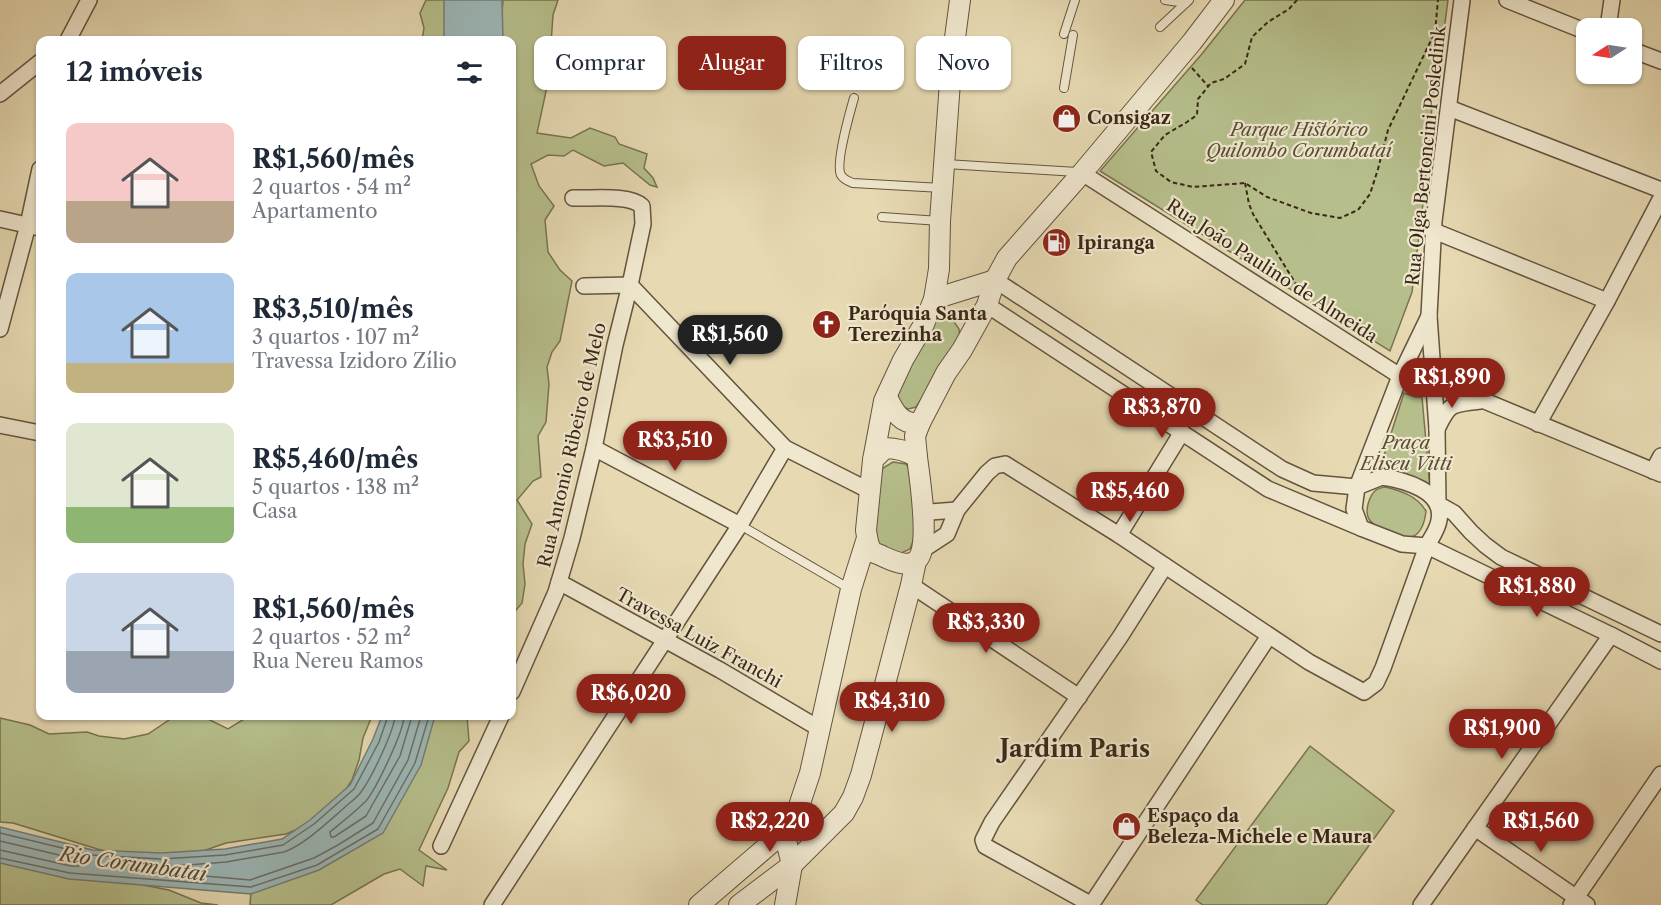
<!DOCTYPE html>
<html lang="pt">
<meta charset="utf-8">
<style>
body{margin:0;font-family:"Libre Caslon Text",serif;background:#f6f6f7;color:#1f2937;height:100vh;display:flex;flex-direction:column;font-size:22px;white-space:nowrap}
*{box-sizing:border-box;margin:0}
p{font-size:20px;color:#747a83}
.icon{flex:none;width:33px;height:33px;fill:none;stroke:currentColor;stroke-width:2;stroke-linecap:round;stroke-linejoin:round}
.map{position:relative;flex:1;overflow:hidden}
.drawer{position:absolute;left:36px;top:36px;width:480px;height:684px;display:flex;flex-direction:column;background:#fff;border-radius:12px;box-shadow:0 2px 4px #0004}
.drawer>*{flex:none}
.hud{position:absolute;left:534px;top:36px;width:570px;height:54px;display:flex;gap:12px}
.needle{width:39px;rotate:258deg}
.tools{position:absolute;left:1576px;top:18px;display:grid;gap:12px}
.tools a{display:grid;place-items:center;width:66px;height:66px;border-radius:12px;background:#fff;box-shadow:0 2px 4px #0004;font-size:30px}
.price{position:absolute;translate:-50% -51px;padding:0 14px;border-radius:21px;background:#8f2418;color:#fff;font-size:20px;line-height:39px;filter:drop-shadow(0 2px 3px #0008)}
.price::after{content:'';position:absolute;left:50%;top:36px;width:18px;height:14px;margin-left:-9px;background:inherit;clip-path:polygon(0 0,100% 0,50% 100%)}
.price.current{background:#222;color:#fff}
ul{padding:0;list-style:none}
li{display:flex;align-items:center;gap:18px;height:150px;padding:0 30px}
li span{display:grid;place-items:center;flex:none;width:168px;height:120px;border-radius:12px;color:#555}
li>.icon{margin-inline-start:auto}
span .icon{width:72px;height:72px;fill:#fffc;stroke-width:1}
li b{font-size:26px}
h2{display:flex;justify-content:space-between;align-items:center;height:72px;padding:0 30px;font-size:26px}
.pill{padding:0 21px;border-radius:12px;background:#fff;box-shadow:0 2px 4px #0004;font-size:21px;line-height:54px}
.pill.current{background:#8f2418;color:#fff}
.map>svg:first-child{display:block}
</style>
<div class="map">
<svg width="1661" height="905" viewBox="0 0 1661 905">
<rect width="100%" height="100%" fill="#e7dab3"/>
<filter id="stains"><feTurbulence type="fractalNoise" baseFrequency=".00333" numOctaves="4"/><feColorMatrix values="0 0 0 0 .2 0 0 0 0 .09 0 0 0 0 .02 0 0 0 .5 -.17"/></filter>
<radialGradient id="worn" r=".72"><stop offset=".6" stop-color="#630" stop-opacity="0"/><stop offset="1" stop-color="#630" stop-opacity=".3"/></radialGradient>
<g fill="#b6bf8c" stroke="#787451" stroke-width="1.5">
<polygon points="426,0 460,0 465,40 422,40 424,28 420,13"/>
<polygon points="503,0 558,0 553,15 551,44 542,62 548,82 537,133 571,138 590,128 615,137 619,144 647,154 644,168 653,178 657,187 650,185 623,163 604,166 573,150 564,156 548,155 531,164 539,186 554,206 545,220 548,252 560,270 572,281 560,341 552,352 547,367 549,384 546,422 538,436 541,477 533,481 517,500 532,524 525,544 523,564 525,584 522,603 512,615 512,40 500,40"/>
<polygon points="1245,0 1448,0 1443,38 1437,51 1424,195 1412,292 1390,351 1100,171 1201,55"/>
<polygon points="941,317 952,319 959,329 960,340 916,407 908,409 900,405 896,395 931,322"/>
<polygon points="1404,393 1415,397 1422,397 1430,487 1402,473 1380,468"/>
<polygon points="893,462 906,464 914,475 916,533 910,549 899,554 874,542 878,480 883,468"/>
<path d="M1385 487C1402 491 1417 496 1426 511 1425 520 1423 531 1414 536 1404 541 1371 527 1368 517 1365 508 1370 495 1376 490 1377 489 1384 487 1385 487Z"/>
<polygon points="249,716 372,716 363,738 359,760 352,780 341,797 312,823 286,834 226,843 183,858 107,852 13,823 0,822 0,718 30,725 49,734 87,732 99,736 124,739 148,734 172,718 195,719 204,717 228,729"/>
<polygon points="425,716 467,716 469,741 459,752 448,788 419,850 447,870 426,866 423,886 400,869 384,874 331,905 250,905 251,891"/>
<polygon points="1310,746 1394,811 1326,905 1203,905 1196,900"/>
<polygon points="0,850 100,869 143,885 169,890 201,903 218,905 0,905"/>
</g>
<g fill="#9cb8b8" stroke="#757e77" stroke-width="1.5">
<polygon points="444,0 502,0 503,40 444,40"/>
<polygon points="382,716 435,716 421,765 383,833 319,870 251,894 69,879 0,863 0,827 93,850 161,853 225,849 282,839 310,820 350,785 373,739"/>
</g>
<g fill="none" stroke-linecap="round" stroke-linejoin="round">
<g stroke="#6b7067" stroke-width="1.5">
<path d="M395 716C394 731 371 779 361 792 357 798 349 803 344 808 328 822 304 845 284 852L226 862 162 867 159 869 160 872 250 880 314 858 338 845 373 823 408 760 421 716"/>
<path d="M404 716C404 731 376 789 366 801 355 812 342 822 330 832L331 837H334L366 816 400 756 412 716"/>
<polyline points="0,833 91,855 161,859 225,855 283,845 314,824 354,789 379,742 388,716"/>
<polyline points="0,841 80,860 82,864 79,866 71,866 0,850"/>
<polyline points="0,858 70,873 251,887 317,865 378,829 415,763 429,716"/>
</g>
<defs>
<g id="service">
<polyline points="1165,0 1186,3"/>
<polyline points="1160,27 1189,0"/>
<polyline points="1064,34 1075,0"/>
<polyline points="1064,88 1073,35"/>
<path d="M854 98C850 112 835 164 841 175 844 180 848 181 853 183L942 188"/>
<polyline points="946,164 1077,172"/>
<polyline points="882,217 940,221"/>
<polyline points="740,525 850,589"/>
</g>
<g id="minor">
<polyline points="1462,0 1434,221 1429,316 1437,429 1438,504 1454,513 1471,532 1485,545 1501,557 1661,634"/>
<polyline points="1507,0 1587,32"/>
<polyline points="1608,28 1612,0"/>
<polyline points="68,40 89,0"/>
<polyline points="1632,50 1661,61"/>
<polyline points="0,94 40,62"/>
<polyline points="1449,108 1661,190"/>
<polyline points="1082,173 1400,376 1434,380 1661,474"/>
<polyline points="0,219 40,228"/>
<polyline points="1434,231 1607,301"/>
<polyline points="995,280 1282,469 1313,483 1357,487 1400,376 1429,316"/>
<polyline points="584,286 630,285 785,448 870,491"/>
<polyline points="987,305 1268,489 1361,528"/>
<polyline points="0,329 28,225 40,169"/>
<polyline points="1538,424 1607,301 1661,198"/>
<polyline points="0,425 40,433"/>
<path d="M1437 429C1450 402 1451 405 1480 401"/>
<polyline points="594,448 740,525"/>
<polyline points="1653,471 1661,456"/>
<path d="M1382 477C1404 480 1445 491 1439 520 1438 529 1431 538 1427 546L1402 544 1361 528 1354 509 1357 487Z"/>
<polyline points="922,516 930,512 957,510"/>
<polyline points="1119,535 1182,432"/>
<polyline points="921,551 947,534 957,510 987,473 995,466 1005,464 1119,535 1309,662 1364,692 1376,683 1383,668 1427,546 1611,635 1661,661"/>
<polyline points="559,582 720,670 820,729"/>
<polyline points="911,585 1079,697"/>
<path d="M512 692 556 592 572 538 594 448 615 345 630 285 643 224 642 206C629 194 591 199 573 198"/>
<polyline points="1475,828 1587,905"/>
<polyline points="441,846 501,716"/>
<polyline points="492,905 740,525 785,448"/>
<polyline points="1091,905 1269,636"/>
<polyline points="1092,905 985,846 983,840 992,822 1120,637 1165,566"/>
<polyline points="1421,905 1611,635"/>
<polyline points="1571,905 1661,774"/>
</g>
<g id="tertiary">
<polyline points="934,299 995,280"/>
<path d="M887 397C894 412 901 425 920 423"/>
<path d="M885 448C897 448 907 451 917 457 920 480 928 532 921 553 915 572 893 561 882 556 879 554 876 554 873 552 868 547 867 537 866 530L873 460Z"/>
<polyline points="917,457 915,436 920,423 946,373 962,350 987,305 995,280 1007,258 1082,173 1192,42 1224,0"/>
<polyline points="873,460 884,401 903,360 924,324 934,299 939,269 940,221 951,68 960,0"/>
<polyline points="784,832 792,865 785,905"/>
<polyline points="699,905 784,832 797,812 810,773 851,589 867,538"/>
<polyline points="739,905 792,865 844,813 853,797 861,775 878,711 911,585 916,561"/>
</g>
</defs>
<use href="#service" stroke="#65543d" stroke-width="10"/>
<use href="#minor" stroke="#65543d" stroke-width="18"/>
<use href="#tertiary" stroke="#65543d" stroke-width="22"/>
<g stroke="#3a2816" stroke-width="2" stroke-dasharray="4.5 3" stroke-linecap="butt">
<polyline points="1297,0 1289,9 1268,22 1252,37 1245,64 1224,79 1211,83 1198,99 1197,115 1187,122 1165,135 1151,152 1156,171 1171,182 1193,187 1245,183 1267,197 1311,213 1340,218 1358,210 1370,194 1378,169 1388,130 1435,32 1438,0"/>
<polyline points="1192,68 1208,86"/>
<polyline points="1245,183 1249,204 1253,214 1305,299"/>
</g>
<use href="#service" stroke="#efe7ce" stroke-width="8"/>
<use href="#minor" stroke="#efe7ce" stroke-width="15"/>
<use href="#tertiary" stroke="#efe7ce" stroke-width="20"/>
</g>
<defs>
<symbol id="shop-disc" viewBox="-11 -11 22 22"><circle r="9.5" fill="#8f2418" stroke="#efe7ce"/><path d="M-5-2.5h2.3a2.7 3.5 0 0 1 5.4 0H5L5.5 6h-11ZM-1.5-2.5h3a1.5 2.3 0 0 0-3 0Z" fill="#fff"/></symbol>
<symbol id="fuel-disc" viewBox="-11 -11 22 22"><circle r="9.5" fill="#8f2418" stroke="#efe7ce"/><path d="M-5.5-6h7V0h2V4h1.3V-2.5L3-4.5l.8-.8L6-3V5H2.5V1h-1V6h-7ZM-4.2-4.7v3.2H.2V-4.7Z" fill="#fff"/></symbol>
<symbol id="church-disc" viewBox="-11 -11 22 22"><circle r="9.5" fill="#8f2418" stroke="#efe7ce"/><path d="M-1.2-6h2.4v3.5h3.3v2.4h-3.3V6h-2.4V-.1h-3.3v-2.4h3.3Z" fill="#fff"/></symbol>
</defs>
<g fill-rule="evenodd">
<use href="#shop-disc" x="1050" y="102" width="33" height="33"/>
<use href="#fuel-disc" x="1040" y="226" width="33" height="33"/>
<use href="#church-disc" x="810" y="308" width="33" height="33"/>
<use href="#shop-disc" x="1110" y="810" width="33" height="33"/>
</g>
<g text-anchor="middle" stroke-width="4.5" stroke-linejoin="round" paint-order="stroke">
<g font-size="18" font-weight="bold" fill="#3a2816" stroke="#efe7ce" text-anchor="start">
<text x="1087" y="124">Consigaz</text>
<text x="1077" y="249">Ipiranga</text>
<text x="848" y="320">Paróquia Santa<tspan x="848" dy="21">Terezinha</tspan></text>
<text x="1147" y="822">Espaço da<tspan x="1147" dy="21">Beleza-Michele e Maura</tspan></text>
</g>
<g font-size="18" font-style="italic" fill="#594e34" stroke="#efe7ce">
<text x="1299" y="136">Parque Histórico<tspan x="1299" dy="21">Quilombo Corumbataí</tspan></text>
<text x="1406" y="449">Praça<tspan x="1406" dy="21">Eliseu Vitti</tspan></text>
</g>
<g font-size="18" fill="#3a2816" stroke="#efe7ce">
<text transform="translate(1426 156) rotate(-84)" y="6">Rua Olga Bertoncini Posledink</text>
<text transform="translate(1272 271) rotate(33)" y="6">Rua João Paulino de Almeida</text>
<text transform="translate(572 445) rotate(-77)" y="6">Rua Antonio Ribeiro de Melo</text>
<text transform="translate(699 638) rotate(29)" y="6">Travessa Luiz Franchi</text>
</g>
<g font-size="20" font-style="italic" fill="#524c3e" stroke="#efe7ce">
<text transform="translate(133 864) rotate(8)" y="7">Rio Corumbataí</text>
</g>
<g font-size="24" font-weight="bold" fill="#3a2816" stroke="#efe7ce">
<text x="1075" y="757">Jardim Paris</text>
</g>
</g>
<rect width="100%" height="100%" filter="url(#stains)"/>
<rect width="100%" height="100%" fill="url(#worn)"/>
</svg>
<div class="tools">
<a><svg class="needle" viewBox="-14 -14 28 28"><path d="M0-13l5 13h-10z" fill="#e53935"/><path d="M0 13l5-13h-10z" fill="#747a83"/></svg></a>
</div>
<b class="price current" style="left:730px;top:366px">R$1,560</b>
<b class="price" style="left:1452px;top:409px">R$1,890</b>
<b class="price" style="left:1162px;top:439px">R$3,870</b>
<b class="price" style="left:675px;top:472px">R$3,510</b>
<b class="price" style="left:1130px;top:523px">R$5,460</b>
<b class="price" style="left:1537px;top:618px">R$1,880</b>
<b class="price" style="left:986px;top:654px">R$3,330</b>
<b class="price" style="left:631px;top:725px">R$6,020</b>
<b class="price" style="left:892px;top:733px">R$4,310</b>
<b class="price" style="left:1502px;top:760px">R$1,900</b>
<b class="price" style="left:770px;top:853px">R$2,220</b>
<b class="price" style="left:1541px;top:853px">R$1,560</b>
<div class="hud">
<a class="pill">Comprar</a>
<a class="pill current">Alugar</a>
<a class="pill">Filtros</a>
<a class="pill">Novo</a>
</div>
<section class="drawer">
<h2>12 imóveis<svg class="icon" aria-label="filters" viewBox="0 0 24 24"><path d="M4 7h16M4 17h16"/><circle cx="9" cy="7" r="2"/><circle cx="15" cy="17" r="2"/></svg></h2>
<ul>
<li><span style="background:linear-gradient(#f6c9c9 65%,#b9a48a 0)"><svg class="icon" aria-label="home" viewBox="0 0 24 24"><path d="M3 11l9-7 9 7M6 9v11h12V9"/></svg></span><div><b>R$1,560/mês</b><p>2 quartos · 54 m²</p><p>Apartamento</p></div></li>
<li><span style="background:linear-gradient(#a9c7e8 75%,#c2b280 0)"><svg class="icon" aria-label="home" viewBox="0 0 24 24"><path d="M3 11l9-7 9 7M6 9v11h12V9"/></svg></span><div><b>R$3,510/mês</b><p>3 quartos · 107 m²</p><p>Travessa Izidoro Zílio</p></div></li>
<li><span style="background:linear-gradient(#dfe7d0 70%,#8fb573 0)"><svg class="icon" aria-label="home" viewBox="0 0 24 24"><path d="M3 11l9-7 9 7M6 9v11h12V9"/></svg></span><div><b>R$5,460/mês</b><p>5 quartos · 138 m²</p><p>Casa</p></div></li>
<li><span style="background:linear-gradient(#c9d6e8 65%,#9aa5b1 0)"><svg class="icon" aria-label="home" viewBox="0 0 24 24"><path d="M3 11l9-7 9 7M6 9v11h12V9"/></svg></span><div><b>R$1,560/mês</b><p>2 quartos · 52 m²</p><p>Rua Nereu Ramos</p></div></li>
</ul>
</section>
</div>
